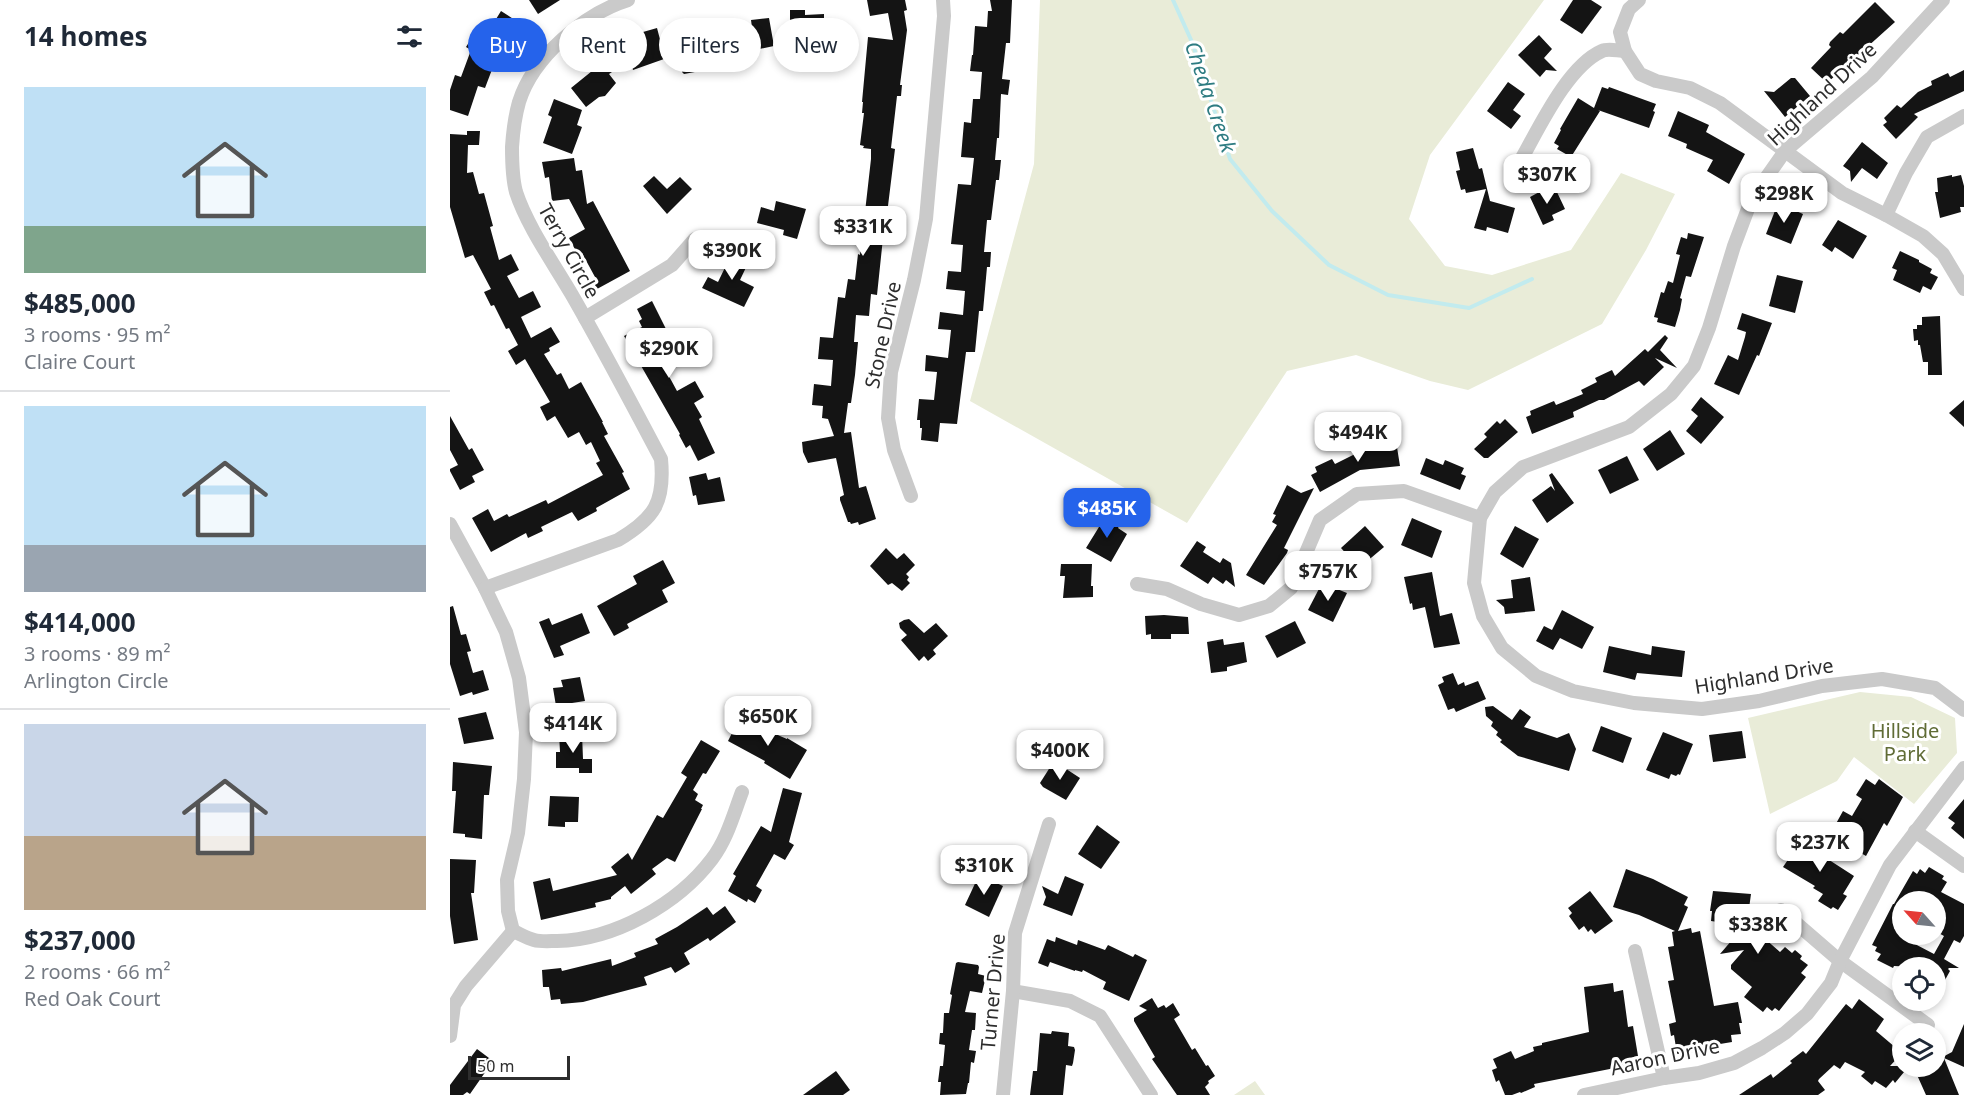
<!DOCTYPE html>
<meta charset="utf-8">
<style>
body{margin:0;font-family:"Noto Sans",sans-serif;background:#f2f2f3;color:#1f2937;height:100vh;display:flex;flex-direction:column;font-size:22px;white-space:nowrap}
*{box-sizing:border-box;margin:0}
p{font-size:20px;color:#747a83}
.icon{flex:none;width:33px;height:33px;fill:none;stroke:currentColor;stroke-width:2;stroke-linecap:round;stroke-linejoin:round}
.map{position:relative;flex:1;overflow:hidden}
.drawer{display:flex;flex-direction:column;background:#fff;width:450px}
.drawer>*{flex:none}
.hud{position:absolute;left:18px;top:18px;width:570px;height:54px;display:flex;gap:12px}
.needle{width:39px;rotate:297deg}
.controls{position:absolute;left:1442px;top:891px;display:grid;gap:12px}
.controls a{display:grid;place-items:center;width:54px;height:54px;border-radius:50%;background:#fff;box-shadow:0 3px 9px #0003;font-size:30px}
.scale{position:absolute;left:18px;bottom:15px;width:102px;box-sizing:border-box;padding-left:6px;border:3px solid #2d2d2d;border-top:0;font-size:16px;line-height:21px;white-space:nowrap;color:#2d2d2d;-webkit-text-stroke:4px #fff;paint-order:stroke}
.price{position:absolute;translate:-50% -51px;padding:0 14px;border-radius:12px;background:#fff;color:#222;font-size:20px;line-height:39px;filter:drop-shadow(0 2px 3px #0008)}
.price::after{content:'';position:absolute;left:50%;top:36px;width:18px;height:14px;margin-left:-9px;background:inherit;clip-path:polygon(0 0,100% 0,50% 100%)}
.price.active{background:#2563eb;color:#fff}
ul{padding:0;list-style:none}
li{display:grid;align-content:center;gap:12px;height:318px;padding:0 24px}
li+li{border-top:2px solid #e0e1e3}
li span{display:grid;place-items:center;height:186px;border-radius:0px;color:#555}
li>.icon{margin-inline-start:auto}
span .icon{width:108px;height:108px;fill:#fffc;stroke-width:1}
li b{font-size:26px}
h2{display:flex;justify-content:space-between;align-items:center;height:72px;padding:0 24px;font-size:26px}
.tag{padding:0 21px;border-radius:27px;background:#fff;box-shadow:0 3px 9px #0003;font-size:21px;line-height:54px}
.tag.active{background:#2563eb;color:#fff}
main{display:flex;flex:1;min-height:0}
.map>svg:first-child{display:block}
</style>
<main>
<section class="drawer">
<h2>14 homes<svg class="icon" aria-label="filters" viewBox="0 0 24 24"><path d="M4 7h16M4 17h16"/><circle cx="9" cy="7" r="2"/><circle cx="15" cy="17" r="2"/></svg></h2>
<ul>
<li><span style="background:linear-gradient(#bfe0f5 75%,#7fa58c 0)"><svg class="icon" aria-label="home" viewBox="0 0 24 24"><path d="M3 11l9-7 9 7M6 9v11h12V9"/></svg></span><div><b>$485,000</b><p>3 rooms · 95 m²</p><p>Claire Court</p></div></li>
<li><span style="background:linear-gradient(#bfe0f5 75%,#9aa5b1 0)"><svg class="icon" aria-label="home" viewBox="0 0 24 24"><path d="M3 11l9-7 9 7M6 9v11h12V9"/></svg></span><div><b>$414,000</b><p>3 rooms · 89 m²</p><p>Arlington Circle</p></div></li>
<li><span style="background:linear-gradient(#c9d6e8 60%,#b9a48a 0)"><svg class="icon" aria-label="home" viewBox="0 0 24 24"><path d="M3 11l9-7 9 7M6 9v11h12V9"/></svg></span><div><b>$237,000</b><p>2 rooms · 66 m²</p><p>Red Oak Court</p></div></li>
</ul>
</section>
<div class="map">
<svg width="1514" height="1095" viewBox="0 0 1514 1095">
<rect width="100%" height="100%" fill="#fff"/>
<g fill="#e9ecd8">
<polygon points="590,0 1094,0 980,155 959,219 995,266 1042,275 1121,250 1171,173 1225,194 1196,250 1152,324 1018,390 980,381 906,355 837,371 737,523 520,401 584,164"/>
<polygon points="1410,692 1461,697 1505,718 1507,753 1464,804 1404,757 1387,781 1320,814 1298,718"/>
<polygon points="805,1081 815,1095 784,1095"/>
</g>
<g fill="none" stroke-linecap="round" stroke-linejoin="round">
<polyline stroke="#c2ebee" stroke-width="4" points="723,0 742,42 780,159 822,211 879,265 938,295 1019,308 1082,279"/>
</g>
<g fill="#141414" fill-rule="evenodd">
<polygon points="79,0 110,0 88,14"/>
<polygon points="417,0 455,0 457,10 454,11 457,30 450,85 452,85 451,96 447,96 441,148 445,149 436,222 437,222 436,238 433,238 427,295 421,294 419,316 406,315 404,342 408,342 405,375 401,403 398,403 394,433 401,432 409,488 416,486 426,519 409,525 408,522 401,524 400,522 398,522 390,500 390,497 394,495 386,458 358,463 353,452 352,442 384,436 378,419 372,418 373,406 362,405 364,384 381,386 383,360 368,359 370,337 383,338 388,297 395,298 398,279 405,280 408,254 410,255 412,227 405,226 406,211 415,212 421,159 421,149 413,148 414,146 410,145 414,113 412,113 413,102 412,102 418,37 443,40 438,13 420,16"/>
<polygon points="540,0 562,0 560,43 556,43 552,79 560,80 558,95 551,94 549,138 547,138 545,160 551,160 549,180 546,180 541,220 537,220 534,252 541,252 540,267 537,267 533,311 529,311 525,352 516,352 507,424 490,423 488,442 471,440 472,428 470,428 470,420 467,420 469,399 484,400 487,372 475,371 476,355 498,358 501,330 488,329 490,312 513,315 515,291 496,289 498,271 511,272 513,245 501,244 503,226 508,184 521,185 524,158 511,157 514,122 521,123 523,99 530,99 532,72 520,71 522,55 523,55 525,26 537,27 538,11 542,11"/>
<polygon points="1123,0 1141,0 1152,7 1132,34 1110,20"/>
<polygon points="1425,2 1445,22 1377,83 1361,68 1381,47 1379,45 1380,42 1390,32 1393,34"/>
<polygon points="340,10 355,10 355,15 374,14 374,24 340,30"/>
<polygon points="51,11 68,22 55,43 62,48 53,63 46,59 35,88 28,86 18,116 0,110 0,90 5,75 11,77 21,50 16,47 26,31 35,37"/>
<polygon points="319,18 324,46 305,50 303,57 272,63 272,67 234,74 232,72 231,53 183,70 178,53 191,49 186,34 207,28 212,47 250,42 248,28 267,26 270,43 303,35 301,20"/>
<polygon points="353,29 374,31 373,43 353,43"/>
<polygon points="1089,35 1102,49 1094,58 1107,71 1096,70 1090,77 1068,55"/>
<polygon points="149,54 162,72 159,74 166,83 155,96 149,97 136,107 121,88 142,71 136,64"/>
<polygon points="1514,70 1514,91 1464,114 1468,117 1446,139 1433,125 1437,122 1434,118 1447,105 1451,108 1468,92 1482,85 1481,81 1498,73 1500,77"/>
<polygon points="1341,78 1345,78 1360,96 1335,117 1314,91 1324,92"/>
<polygon points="1058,82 1075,94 1063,110 1071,116 1061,129 1037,111"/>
<polygon points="1152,87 1158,89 1159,87 1206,104 1203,111 1205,112 1199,128 1148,110 1150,111 1121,157 1107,149 1109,146 1104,143 1111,130 1110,129 1128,98 1144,108"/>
<polygon points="104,99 132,110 127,125 132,127 122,154 93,143 102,117 98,115"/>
<polygon points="1228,111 1259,125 1256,132 1295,154 1279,184 1257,171 1263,160 1236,148 1237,144 1218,136"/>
<polygon points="17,131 30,131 29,145 18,145 17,173 23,172 29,194 34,193 43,226 40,227 49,260 61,254 69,270 57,276 69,298 83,291 91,307 71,317 81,338 101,327 110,342 99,348 100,351 94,354 107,375 111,373 119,389 131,382 153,422 152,422 158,434 154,436 174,472 172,473 180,489 146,508 147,511 128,521 122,512 91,527 93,531 78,538 76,533 41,552 22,518 38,509 44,521 57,514 59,517 96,500 98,504 153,475 146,463 150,461 141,442 136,445 129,432 118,438 105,416 97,421 90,407 100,402 75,359 66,365 58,351 68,345 59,328 56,329 44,305 41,306 34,292 41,289 23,255 15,258 0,207 0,134 17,135"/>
<polygon points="1412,142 1438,163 1427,179 1412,168 1401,182 1400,171 1393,166"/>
<polygon points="1023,148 1029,169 1032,168 1040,201 1065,208 1058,233 1037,227 1036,231 1024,228 1036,189 1016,193 1015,189 1011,190 1006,171 1010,170 1006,152"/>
<polygon points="124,158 126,171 132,170 137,204 143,201 180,271 147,289 142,279 145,277 132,253 128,255 119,238 135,229 119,199 102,201 99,177 95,178 92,162"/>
<polygon points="1502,175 1502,177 1511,175 1514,186 1514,207 1510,207 1511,212 1490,218 1485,192 1488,192 1487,178"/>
<polygon points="204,176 217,189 230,177 242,189 217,214 193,186"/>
<polygon points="1093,190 1096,195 1106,190 1115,209 1102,215 1104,220 1093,225 1080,197"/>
<polygon points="326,201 356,209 347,239 333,235 334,230 307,223 311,207 324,211"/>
<polygon points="1328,203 1353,214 1341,244 1316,234"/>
<polygon points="1388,220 1417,236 1403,259 1385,247 1382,252 1372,245"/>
<polygon points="1238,233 1254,237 1241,277 1236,276 1230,298 1232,299 1230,310 1225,327 1207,322 1208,318 1204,317 1211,292 1214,293 1218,281 1223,283 1230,255 1226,254 1231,237 1237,239"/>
<polygon points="284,249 301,257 290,280 304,287 294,307 252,288 258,277 268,282"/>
<polygon points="1450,251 1469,260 1469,262 1482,269 1480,273 1488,277 1481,290 1473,286 1470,293 1443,280 1447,270 1442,268"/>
<polygon points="1327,275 1353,281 1345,313 1319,306"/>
<polygon points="202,301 223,343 231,338 239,353 214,367 227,391 245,381 254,397 244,403 252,417 249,419 265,453 248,461 240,445 236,448 229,435 230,434 174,336 192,327 189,321 192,319 187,309"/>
<polygon points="1292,313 1322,323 1309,356 1307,355 1289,395 1264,384 1278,355 1288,360 1295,337 1296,332 1287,329"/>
<polygon points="1490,316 1492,375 1478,375 1478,362 1473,362 1470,345 1468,345 1468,340 1464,341 1463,329 1467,329 1467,325 1472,325 1472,317"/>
<polygon points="1215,335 1218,338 1210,350 1227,368 1205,358 1214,367 1194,386 1189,381 1154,400 1149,400 1123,412 1124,417 1082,434 1076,417 1081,415 1080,411 1104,401 1106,405 1133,394 1131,390 1147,382 1145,378 1162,370 1165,376 1195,349 1198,352"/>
<polygon points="1251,397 1274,417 1251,444 1236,431 1248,416 1241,410"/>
<polygon points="1514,400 1514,427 1499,413"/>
<polygon points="0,416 19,450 22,448 34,470 22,476 25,482 10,490 0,471 0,469 8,465 0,450"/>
<polygon points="1055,419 1068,432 1038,458 1034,458 1024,449 1037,437 1034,434 1047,421 1050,424"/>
<polygon points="1220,430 1235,454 1207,471 1193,449"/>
<polygon points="935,436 936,442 946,441 950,466 910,470 870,492 861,475 867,472 865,467 882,459 885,464 913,450 912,442"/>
<polygon points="1177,456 1189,480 1160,494 1148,470"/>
<polygon points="976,458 993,465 995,460 1014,468 1011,474 1016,476 1010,490 970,474"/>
<polygon points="256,473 258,480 270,477 275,501 248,505 246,495 243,496 239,477"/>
<polygon points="1102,473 1124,503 1097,523 1082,500 1101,486 1105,491 1099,475"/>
<polygon points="837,485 851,493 864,488 834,548 838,550 837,553 814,585 796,575 827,525 822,522 826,515 823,514"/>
<polygon points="657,514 671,522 668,528 677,534 661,562 636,548"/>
<polygon points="962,518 992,531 982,558 951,545"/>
<polygon points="915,526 934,547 909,568 891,548"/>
<polygon points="1065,526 1089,539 1073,568 1050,554"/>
<polygon points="747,541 756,547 753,552 770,563 773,558 781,563 785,587 776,580 773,584 763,577 758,584 730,566"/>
<polygon points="436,548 447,559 454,553 465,565 456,574 459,577 457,580 460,583 452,591 442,583 438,585 420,566"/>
<polygon points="213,560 225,583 212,590 218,602 177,624 179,628 164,636 147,606 187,584 183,576"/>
<polygon points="611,564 642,564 641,586 643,586 643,597 613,598 615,576 610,576"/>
<polygon points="982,572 990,616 1002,613 1010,644 984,648 975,607 963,610 962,603 960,604 954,577"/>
<polygon points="1080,577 1085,611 1055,614 1054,607 1046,600 1063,598 1061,580"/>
<polygon points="872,583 897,593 883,622 858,610"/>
<polygon points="3,606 11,635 16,634 21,651 17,652 23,673 33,670 39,690 23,695 22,692 10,696 0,664 0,607"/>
<polygon points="1112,610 1144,627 1132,649 1110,638 1103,650 1086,641 1094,626 1102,630"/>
<polygon points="132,613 140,633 110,646 114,655 104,658 89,622 99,618 102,625"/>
<polygon points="714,615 738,617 739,634 721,634 721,639 701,639 701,634 696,635 695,616"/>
<polygon points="459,619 474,633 486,623 498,636 483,650 486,654 478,661 474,656 469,661 451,640 457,635 450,628 449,623 454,620"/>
<polygon points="845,621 856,643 827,658 815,636"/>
<polygon points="773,639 774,645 794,642 797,662 777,667 777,671 761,673 757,642"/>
<polygon points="1159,646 1201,655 1202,646 1235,651 1232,677 1187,673 1185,680 1153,672"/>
<polygon points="1003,673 1008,685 1014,682 1015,686 1028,681 1036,699 1006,712 1004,708 998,710 988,685 994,682 992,677"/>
<polygon points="130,677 135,701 122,703 124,709 107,712 103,688 113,687 111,680"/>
<polygon points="1043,706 1062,720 1070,709 1081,717 1074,727 1107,738 1119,733 1126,749 1119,771 1068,756 1050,742 1052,740 1046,735 1048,732 1041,726 1043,722 1036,716 1035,707"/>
<polygon points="36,712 44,739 14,744 8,718"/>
<polygon points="290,717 330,736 337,739 337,738 357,750 340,779 314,763 315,761 278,741"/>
<polygon points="1151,726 1182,738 1173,763 1142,751"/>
<polygon points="1292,731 1296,758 1263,762 1259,735"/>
<polygon points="1213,732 1243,744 1230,775 1228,774 1226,776 1221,774 1219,779 1196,770"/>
<polygon points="109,734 132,734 133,759 142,759 142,773 129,773 129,768 106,768 106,752 110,752"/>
<polygon points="251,740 270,751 256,774 253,773 243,790 248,794 245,800 253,805 251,809 252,809 225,862 217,858 202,869 206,874 181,894 175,886 161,897 161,899 145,903 146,907 91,920 83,882 100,878 103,891 167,875 161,867 178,853 182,860 207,815 213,818 237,777 231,773"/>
<polygon points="604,761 630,778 616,800 593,787 590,783"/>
<polygon points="3,762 42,766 39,795 34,795 32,839 15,837 15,834 3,833 6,791 2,791"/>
<polygon points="1416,779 1425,785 1429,779 1453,797 1437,826 1434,823 1416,856 1388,840 1392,834 1383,829 1393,811 1402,816 1412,799 1406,795"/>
<polygon points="333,788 352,793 339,842 344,845 335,860 324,854 306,886 312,890 305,903 298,899 297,902 278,891 286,876 283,874 311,826 321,832"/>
<polygon points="100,796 129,797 128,822 115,822 115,827 98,826"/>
<polygon points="1514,799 1514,839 1501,828 1505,823 1498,818"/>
<polygon points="647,825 670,842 651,869 628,854"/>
<polygon points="1354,836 1377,851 1373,856 1404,876 1393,894 1397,896 1388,910 1383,907 1381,909 1368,901 1373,894 1363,888 1365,886 1333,867"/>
<polygon points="0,859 26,860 24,893 21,893 28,940 4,944 0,916"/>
<path d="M1479 867 1494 876 1492 879 1497 882 1491 892 1514 904V936L1510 943 1504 940 1494 959 1509 968H1499L1498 969 1500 971 1485 998V968L1444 966 1443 968 1427 960 1431 954 1425 951 1427 947 1422 945 1443 904H1444L1463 871 1467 874 1470 869 1475 873ZM1452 902H1485V931L1494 936 1484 954 1463 943 1468 934H1452Z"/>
<polygon points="1176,869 1203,879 1238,897 1234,905 1238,907 1228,931 1241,928 1242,933 1250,931 1264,1006 1288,1002 1292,1023 1289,1023 1291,1034 1281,1035 1282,1042 1258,1046 1259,1050 1227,1054 1224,1035 1221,1036 1219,1024 1226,1022 1218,981 1224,980 1218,947 1224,946 1222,932 1225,931 1189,915 1163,907"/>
<polygon points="529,875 553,886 539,917 515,905"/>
<polygon points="615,876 634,884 622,916 593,905 596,897 592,886 608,894"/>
<polygon points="1140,891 1163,921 1145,934 1141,929 1138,932 1134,926 1129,930 1119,916 1122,913 1118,908"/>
<polygon points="1263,891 1301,894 1297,923 1330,952 1335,947 1342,953 1345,950 1352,956 1350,959 1358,965 1351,973 1356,977 1329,1011 1325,1008 1322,1011 1317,1007 1313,1012 1294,997 1302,987 1281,969 1281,965 1294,950 1270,954 1294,926 1261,921 1262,911 1260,911"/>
<polygon points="275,906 286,922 260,941 258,938 234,953 240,964 225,973 221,967 194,977 197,985 133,1002 111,1004 110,999 101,1000 99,987 93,987 92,970 111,968 112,971 161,959 162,966 186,957 184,953 208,944 205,939 227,927 257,907 263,915"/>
<polygon points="606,937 627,945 628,940 655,950 658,945 683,957 685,954 697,960 679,1001 653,989 656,982 633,970 632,972 625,970 625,971 600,962 598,967 588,963 597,939 605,942"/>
<polygon points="508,962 528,965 529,967 528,974 536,976 532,993 520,991 515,1012 526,1013 525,1030 522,1030 519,1050 526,1051 524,1063 521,1062 519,1083 518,1083 516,1094 490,1095 491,1082 488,1082 490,1066 493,1066 495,1045 489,1044 490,1033 493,1033 494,1013 499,1013 502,995 500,994 506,963"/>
<polygon points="1163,983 1164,992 1173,990 1178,1027 1183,1026 1188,1056 1179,1058 1180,1065 1084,1084 1085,1087 1071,1093 1070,1092 1062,1095 1055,1095 1049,1080 1046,1082 1042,1070 1047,1068 1043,1059 1061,1051 1065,1059 1084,1051 1083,1047 1092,1045 1092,1043 1139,1032 1134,987"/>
<polygon points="702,998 708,1008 714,1005 716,1008 723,1003 730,1015 724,1019 742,1050 745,1048 756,1066 758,1065 765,1076 758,1081 759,1083 755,1087 760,1095 727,1095 702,1059 705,1057 684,1021 684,1018 697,1010 689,1006"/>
<polygon points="1409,999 1434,1019 1426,1031 1452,1053 1440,1066 1459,1066 1445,1083 1443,1080 1436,1088 1425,1081 1422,1085 1411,1076 1415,1072 1395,1062 1390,1069 1384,1065 1382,1067 1369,1079 1368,1081 1375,1090 1368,1095 1289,1095 1321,1074 1323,1078 1342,1063 1340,1061 1353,1051 1356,1054 1396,1004 1402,1009"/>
<polygon points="1514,1024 1514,1067 1494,1058 1509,1095 1476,1095 1463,1066 1485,1066 1485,1061 1502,1052"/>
<polygon points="602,1031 619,1033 618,1046 624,1047 625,1050 623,1063 622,1066 616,1065 613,1095 580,1095 583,1071 587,1071 590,1033 601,1034"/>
<polygon points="27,1049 43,1061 20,1094 17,1092 13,1095 0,1095 0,1085"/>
<polygon points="386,1071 400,1090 393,1095 353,1095"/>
</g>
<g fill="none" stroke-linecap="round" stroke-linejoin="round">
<g stroke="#cacaca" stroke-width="14">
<polyline points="1189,0 1179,9 1170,32 1175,51 1190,74 1206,81 1240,88 1270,103 1392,193 1436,215 1473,236 1493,254 1514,289"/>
<polyline points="1493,0 1422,77 1335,151 1302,198 1284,246 1259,328 1244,366 1221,394 1179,427 1073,467 1045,492 1030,518 1024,583 1033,616 1052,648 1086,676 1123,691 1184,703 1252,709 1309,701 1372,686 1432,679 1485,688 1514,710"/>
<path d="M1072 158C1090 126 1118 66 1152 51 1158 48 1168 51 1175 51"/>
<polyline points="1436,215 1456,173 1477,137 1514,116"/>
<polyline points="135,318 222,265 245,239"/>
<polyline points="461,496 444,450 438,418 441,372 464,280 476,219 494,16 493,0"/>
<polyline points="0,524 35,588 56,632 69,678 76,732 74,779 68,833 57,880 58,911 63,931"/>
<polyline points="687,584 717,589 751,604 789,615 819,606 841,588 870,520 907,494 954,491 1030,518"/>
<path d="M35 588 168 540C205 518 215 502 211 459 182 404 153 349 122 295 104 264 77 226 66 192 62 177 62 162 62 147 63 132 65 116 69 102 83 57 134 14 178 0"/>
<polyline points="1465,831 1514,866"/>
<polyline points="1331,910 1390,961 1478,1025"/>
<path d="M63 931C70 934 77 938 84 940 91 942 100 941 107 941 164 940 228 904 262 859 277 839 283 816 292 792"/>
<polyline points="1185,951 1214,1078"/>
<polyline points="563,991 620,1001 650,1016 701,1095"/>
<polyline points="0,1036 4,1005 16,986 63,931"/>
<polyline points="553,1095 563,991 565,933 599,824"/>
<polyline points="1134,1095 1214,1078 1249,1073 1284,1063 1312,1048 1335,1033 1357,1014 1381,983 1390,961 1440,865 1514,768"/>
</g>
</g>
<g text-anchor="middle" stroke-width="6" stroke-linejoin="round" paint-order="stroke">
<g font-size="20" fill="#2d2d2d" stroke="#fff">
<text transform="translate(1372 94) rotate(-43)" y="7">Highland Drive</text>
<text transform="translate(119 251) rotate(61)" y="7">Terry Circle</text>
<text transform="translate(433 335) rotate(-78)" y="7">Stone Drive</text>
<text transform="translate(1314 676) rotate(-9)" y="7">Highland Drive</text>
<text transform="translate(543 992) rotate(-85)" y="7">Turner Drive</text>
<text transform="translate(1215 1057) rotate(-12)" y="7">Aaron Drive</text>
</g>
<g font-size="20" fill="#606c36" stroke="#fff">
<text x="1455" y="738">Hillside<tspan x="1455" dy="23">Park</tspan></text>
</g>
<g font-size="21" font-style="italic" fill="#2e7c82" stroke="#fff">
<text transform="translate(760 97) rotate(71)" y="7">Cheda Creek</text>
</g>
</g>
</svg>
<div class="controls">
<a><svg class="needle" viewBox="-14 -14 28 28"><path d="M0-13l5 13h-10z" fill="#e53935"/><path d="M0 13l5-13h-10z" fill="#747a83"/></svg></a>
<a><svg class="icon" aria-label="locate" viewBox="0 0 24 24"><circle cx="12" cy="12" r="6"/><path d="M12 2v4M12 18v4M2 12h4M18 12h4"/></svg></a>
<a><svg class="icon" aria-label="layers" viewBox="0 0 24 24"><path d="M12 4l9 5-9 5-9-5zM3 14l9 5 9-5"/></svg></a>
</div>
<div class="scale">50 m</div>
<b class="price" style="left:1097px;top:205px">$307K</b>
<b class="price" style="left:1334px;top:224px">$298K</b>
<b class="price" style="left:413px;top:257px">$331K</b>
<b class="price" style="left:282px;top:281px">$390K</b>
<b class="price" style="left:219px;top:379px">$290K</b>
<b class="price" style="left:908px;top:463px">$494K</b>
<b class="price active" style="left:657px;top:539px">$485K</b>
<b class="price" style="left:878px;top:602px">$757K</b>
<b class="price" style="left:318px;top:747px">$650K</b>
<b class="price" style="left:123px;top:754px">$414K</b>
<b class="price" style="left:610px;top:781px">$400K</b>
<b class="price" style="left:1370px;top:873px">$237K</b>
<b class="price" style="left:534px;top:896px">$310K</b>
<b class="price" style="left:1308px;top:955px">$338K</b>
<div class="hud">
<a class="tag active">Buy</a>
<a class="tag">Rent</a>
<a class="tag">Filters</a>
<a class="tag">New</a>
</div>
</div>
</main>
